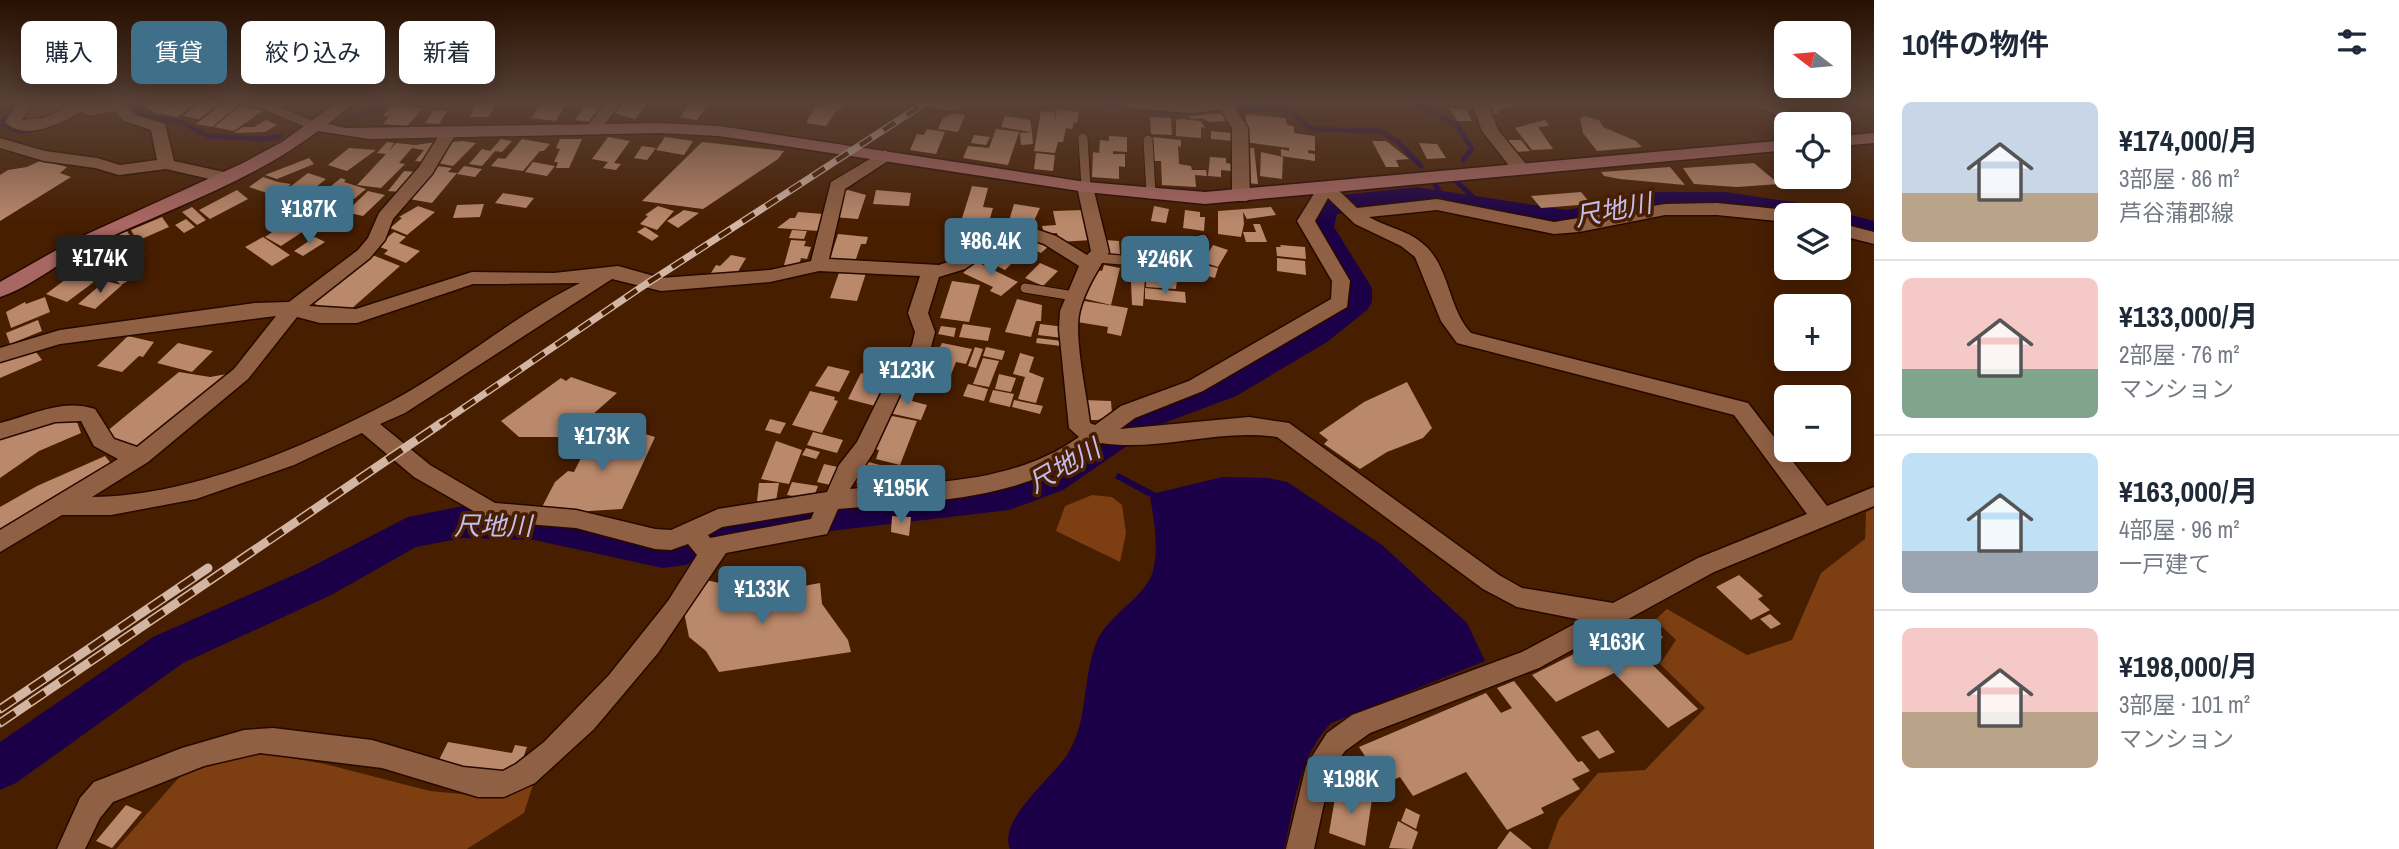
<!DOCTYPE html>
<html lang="ja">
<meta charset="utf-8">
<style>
body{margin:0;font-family:"Archivo Narrow","Noto Sans JP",sans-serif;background:#f2f2f3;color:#1f2937;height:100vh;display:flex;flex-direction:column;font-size:26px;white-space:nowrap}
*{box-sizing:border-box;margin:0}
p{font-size:23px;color:#747a83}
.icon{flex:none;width:38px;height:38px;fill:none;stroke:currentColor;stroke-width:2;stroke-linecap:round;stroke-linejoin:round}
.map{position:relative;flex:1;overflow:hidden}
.drawer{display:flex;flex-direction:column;background:#fff;width:525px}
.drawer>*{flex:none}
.banner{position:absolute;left:21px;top:21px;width:665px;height:63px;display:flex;gap:14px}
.needle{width:46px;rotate:286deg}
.tools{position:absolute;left:1774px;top:21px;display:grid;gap:14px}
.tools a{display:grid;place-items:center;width:77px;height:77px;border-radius:10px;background:#fff;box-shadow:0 4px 18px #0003;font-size:35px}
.price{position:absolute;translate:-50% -60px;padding:0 16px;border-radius:7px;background:#406f8a;color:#fff;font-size:23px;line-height:46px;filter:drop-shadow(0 2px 4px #0008)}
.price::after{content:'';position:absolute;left:50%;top:42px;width:21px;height:16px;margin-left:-10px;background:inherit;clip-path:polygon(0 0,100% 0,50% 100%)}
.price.active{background:#222;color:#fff}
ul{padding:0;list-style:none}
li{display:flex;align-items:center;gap:21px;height:175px;padding:0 28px}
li+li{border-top:2px solid #e0e1e3}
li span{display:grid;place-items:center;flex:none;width:196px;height:140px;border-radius:10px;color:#555}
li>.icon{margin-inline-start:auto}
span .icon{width:84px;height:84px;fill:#fffc;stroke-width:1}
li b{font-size:30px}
h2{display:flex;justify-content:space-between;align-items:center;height:84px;padding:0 28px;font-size:30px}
.tag{padding:0 24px;border-radius:10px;background:#fff;box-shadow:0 4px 18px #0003;font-size:24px;line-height:63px}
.tag.active{background:#406f8a;color:#fff}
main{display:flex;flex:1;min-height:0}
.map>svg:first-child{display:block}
</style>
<main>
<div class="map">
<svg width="1874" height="849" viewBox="0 0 1874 849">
<rect width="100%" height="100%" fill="#471e00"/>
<g fill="#7d3e12">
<path d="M29 103H93C72 111 46 118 21 122L25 107Z"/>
<polygon points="1092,495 1112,497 1122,505 1126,533 1120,562 1056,531 1065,506"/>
<polygon points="1874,508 1874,849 1548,849 1559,819 1598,773 1645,770 1705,708 1660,664 1676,640 1655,620 1667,609 1747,655 1792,640 1821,573 1865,539 1866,512"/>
<polygon points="258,752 325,764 430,791 493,797 533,785 524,813 467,849 116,849 182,774"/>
</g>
<path fill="#1c0047" d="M1118 473 1156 493 1223 477 1268 478 1287 482 1382 545 1467 623 1485 661 1331 723C1298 758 1295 803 1284 849H1010C998 821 1049 780 1065 758 1090 723 1081 679 1097 641 1109 614 1145 598 1153 571 1159 548 1154 519 1150 497L1115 478Z"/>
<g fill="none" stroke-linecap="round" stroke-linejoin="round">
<g stroke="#1c0047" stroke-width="5">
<polyline points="18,103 2,124 18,131 30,130"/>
<polyline points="127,103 147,117 181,122 208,136 264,139 280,136"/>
<polyline points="906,103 933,110 955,109"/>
<polyline points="1106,103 1156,111 1190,112"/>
<polyline points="1415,103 1457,125 1472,149 1463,160"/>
<polyline points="966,107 978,103"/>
<polyline points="1229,108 1288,110 1312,129 1380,131 1398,142 1421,166"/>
<polyline points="86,109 102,103"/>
<polyline points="362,115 376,111 387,103"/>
<polyline points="1457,182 1485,208"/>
<polyline points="1435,185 1445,199"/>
</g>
<g fill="#1c0047" fill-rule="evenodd">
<polygon points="1417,187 1567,210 1650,192 1726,192 1812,205 1822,208 1827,215 1787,215 1787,220 1726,210 1650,210 1567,230 1417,205 1337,214 1334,227 1372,288 1372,302 1367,310 1327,342 1236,396 1156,426 1063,490 1009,510 754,540 718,549 686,565 663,568 534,540 463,538 416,547 331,595 183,663 16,783 0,790 0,742 153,637 303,571 408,517 463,506 534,508 663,536 679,534 708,520 754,508 1008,480 1037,470 1063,455 1132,407 1212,378 1303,326 1340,298 1340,288 1304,227 1312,202 1333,196"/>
<polygon points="1839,212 1874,221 1874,241 1839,232 1839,215 1829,215"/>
</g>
</g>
<g fill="#ba886b">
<polygon points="153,103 168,103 171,105 160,114 146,108"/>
<polygon points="176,103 196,103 177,117 161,114"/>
<polygon points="200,103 220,103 199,119 183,116"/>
<polygon points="223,103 241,103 212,127 196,124"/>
<polygon points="476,103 498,103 488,117 470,117"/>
<polygon points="542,103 574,103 572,107 565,106 556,121 531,118"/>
<polygon points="621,103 647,103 635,119 614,113"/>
<polygon points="691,103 709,103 697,120 680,117"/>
<polygon points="822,103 843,103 840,110 820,107"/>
<polygon points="1486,103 1514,103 1515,106 1497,111 1499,114 1490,113"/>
<polygon points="392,105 406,107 423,108 407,126 383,124 389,117 383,116"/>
<polygon points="240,106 264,110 234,131 214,127"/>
<polygon points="584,107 602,108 594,122 575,120"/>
<polygon points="815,107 837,110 826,126 806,123"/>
<polygon points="1449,108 1466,109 1472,121 1458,121"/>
<polygon points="1057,109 1079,112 1077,123 1074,122 1072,129 1066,128 1063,142 1058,142 1055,153 1034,151 1041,111 1055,112 1055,121"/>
<polygon points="434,110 447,111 439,124 425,123"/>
<polygon points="954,113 965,115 958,132 938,129 943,118"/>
<polygon points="1226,113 1230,121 1210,122 1201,118 1191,119 1189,116"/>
<polygon points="1246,114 1286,118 1287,125 1294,126 1294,133 1315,136 1315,151 1308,150 1308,153 1315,154 1315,161 1281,156 1281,149 1289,151 1289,148 1245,142"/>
<polygon points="1005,116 1030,120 1032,132 1001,127"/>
<polygon points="1585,116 1599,120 1603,127 1636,141 1642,147 1597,151 1583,133 1580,118"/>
<polygon points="1150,117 1171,118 1172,135 1151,134"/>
<polygon points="1181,119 1201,121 1205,128 1201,127 1201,138 1176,136 1176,120"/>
<polygon points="266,120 277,125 265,132 234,133 243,127 254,127"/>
<polygon points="1545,120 1549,126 1538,127 1553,149 1532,150 1515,128"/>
<polygon points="927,129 945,132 936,154 910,150 917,134 924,135"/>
<polygon points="996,129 1019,132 1008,165 963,158 968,146 989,148"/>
<polygon points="1211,131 1233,133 1234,141 1211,139"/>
<polygon points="1032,132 1033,144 1021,145 1020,133"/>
<polygon points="974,135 990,137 986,145 971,143"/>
<polygon points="1109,136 1127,137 1127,152 1113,151 1113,154 1125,154 1125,167 1119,166 1119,179 1092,177 1093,152 1099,153 1100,140 1109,141"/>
<polygon points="608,137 630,141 614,163 621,164 616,170 603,168 608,162 592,159"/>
<polygon points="665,137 693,141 684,155 656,150"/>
<polygon points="1152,137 1181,140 1181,147 1178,146 1179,164 1191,166 1192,170 1206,170 1207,176 1195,175 1196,187 1162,185 1161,161 1153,161"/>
<polygon points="501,139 512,141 502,152 495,151 482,166 469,164 482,149 490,151"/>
<polygon points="522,139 550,144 544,151 540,151 523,171 491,166 498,158 505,159"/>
<polygon points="560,139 582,139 569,168 556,168 558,162 554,162 560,149 556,148"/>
<polygon points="1508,140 1521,140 1530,151 1515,152"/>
<polygon points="462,141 476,143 453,166 432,162 452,142"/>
<polygon points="1372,141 1386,141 1409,159 1396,160 1399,167 1386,167"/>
<polygon points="387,142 394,143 389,151 396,143 415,145 437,142 424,162 415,161 424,150 412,148 399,163 405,164 381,188 357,185 386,154 377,153"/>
<polygon points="702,142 784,151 778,159 703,209 642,201"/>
<polygon points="1419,143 1437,144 1446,158 1427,159"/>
<polygon points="642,146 656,148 647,160 634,158"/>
<polygon points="349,148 376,150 347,171 328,165"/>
<polygon points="1244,148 1254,148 1258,184 1245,183"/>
<polygon points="1261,152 1283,157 1282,179 1260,176"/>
<polygon points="1036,153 1055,155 1053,171 1034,169"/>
<polygon points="1210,157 1226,158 1226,163 1232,164 1231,171 1221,170 1221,177 1208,176"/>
<polygon points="309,158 314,164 277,179 265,175"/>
<polygon points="42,160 67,167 60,173 71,177 0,221 0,175 8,170 27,167"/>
<polygon points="533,162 555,166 547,176 525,172"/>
<polygon points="1754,163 1779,184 1737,187 1694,184 1683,168"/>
<polygon points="437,166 452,168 448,172 457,173 432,203 409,199"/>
<polygon points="464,166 482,169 475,177 457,174"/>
<polygon points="1670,167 1685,185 1620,179 1604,176 1601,172"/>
<polygon points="404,171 418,172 402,192 388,191"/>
<polygon points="308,173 326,179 296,203 277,197"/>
<polygon points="263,177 278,182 291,184 276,196 249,187"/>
<polygon points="341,178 346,180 344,182 366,189 354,199 326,190"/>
<polygon points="972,186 988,188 983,207 993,208 986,232 959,228"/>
<polygon points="237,190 248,199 210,219 199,210"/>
<polygon points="848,190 866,195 858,219 834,217 842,192"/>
<polygon points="876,190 911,193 909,206 873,204"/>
<polygon points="368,191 385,195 363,216 346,212"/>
<polygon points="1581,192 1591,204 1541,208 1531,196"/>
<polygon points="503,193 534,198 526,208 495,203"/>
<polygon points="484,204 480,217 453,218 457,205"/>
<polygon points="1014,204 1040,208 1031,227 1008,224"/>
<polygon points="418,206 435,212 407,235 390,228 402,218 399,217"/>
<polygon points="658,206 674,211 657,230 640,224 648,216 645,215"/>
<polygon points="1154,206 1169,209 1166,223 1151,221"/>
<polygon points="192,207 206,220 197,225 182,212"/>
<polygon points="1271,207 1276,215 1247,219 1243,212 1244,224 1241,237 1218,234 1218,211"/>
<polygon points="684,210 699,213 678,228 667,221"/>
<polygon points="1084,210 1092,240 1059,242 1057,233 1044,234 1042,226 1056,225 1053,211"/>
<polygon points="1185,210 1200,212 1200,217 1205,217 1204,231 1183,228"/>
<polygon points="302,212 319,221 281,246 265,237"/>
<polygon points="798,212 823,214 819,231 777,228 790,218 795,218"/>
<polygon points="162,217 169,227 137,241 131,230"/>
<polygon points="186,219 195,227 184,233 175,225"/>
<polygon points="1253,224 1260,224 1267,242 1246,242 1243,232 1256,232"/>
<polygon points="645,227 659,236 652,241 637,232"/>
<polygon points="792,230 807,231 804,239 789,238"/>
<polygon points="127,231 134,242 109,252 110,239"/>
<polygon points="1016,231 1050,245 1041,253 1028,247 1005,270 986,260"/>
<polygon points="394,232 406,237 399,243 420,251 406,263 384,254 388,250 377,246"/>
<polygon points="838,234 868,237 866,244 861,244 855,262 830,259"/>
<polygon points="263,237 290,255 272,266 245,247"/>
<polygon points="315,237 325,242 303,256 294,251"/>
<polygon points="791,240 806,241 804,246 811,247 807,259 801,258 799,266 784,265"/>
<polygon points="1105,240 1119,241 1120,254 1105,253"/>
<polygon points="1207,241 1207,249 1199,262 1194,262 1195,270 1188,270 1182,245"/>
<polygon points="1213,245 1228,250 1218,267 1203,262"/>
<polygon points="1280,245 1305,247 1306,259 1277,256 1276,247 1281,247"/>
<polygon points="134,247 145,254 117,270 106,263"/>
<polygon points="99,251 98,270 90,270 87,254"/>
<polygon points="370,254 400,266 350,310 332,311 310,302"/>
<polygon points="731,255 746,258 736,275 723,272 720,278 709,276 716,265 720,266"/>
<polygon points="1147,258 1179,261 1176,289 1146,287"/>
<polygon points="1277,258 1305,261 1306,275 1277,271"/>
<polygon points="975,261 1018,282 1001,296 990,291 993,287 963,273"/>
<polygon points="1130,261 1146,262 1143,306 1132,305"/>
<polygon points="1040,263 1058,271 1043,286 1025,278"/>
<polygon points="1199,264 1218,268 1215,278 1196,273"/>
<polygon points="1104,265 1120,268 1111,305 1082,298 1092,269 1102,271"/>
<polygon points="81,268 102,276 67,302 46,294"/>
<polygon points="121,269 132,278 121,285 110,275"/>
<polygon points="840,270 866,273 857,301 830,298"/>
<polygon points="105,281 122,285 95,309 78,304"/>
<polygon points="952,281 980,285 969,322 940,318"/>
<polygon points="1145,288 1185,292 1186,303 1145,299"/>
<polygon points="45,297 50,312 11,328 6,312 25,302 26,304"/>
<polygon points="1017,299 1042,305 1041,321 1036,321 1031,337 1005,332"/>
<polygon points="1078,300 1128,308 1121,336 1107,333 1108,327 1077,322"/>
<polygon points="38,320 42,331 10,344 6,333"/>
<polygon points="963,324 991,328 988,341 959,337"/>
<polygon points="1040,324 1065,327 1063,338 1038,335"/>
<polygon points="941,326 956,328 954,337 938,334"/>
<polygon points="128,336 154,342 143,357 139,356 122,372 97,366"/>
<polygon points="1037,338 1062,341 1061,346 1036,343"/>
<polygon points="178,343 213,351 192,372 157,363"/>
<polygon points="942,343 972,349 966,364 956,362 944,392 915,385 928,353 936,355"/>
<polygon points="975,347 983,349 976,368 968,366"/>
<polygon points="986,347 1005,351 1002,360 983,356"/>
<polygon points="33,348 42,360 0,378 0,363"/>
<polygon points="1020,353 1034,357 1029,372 1044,378 1036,403 1018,399 1025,377 1013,374"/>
<polygon points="983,358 999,361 989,387 973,384"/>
<polygon points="828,366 850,371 839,392 815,386"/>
<polygon points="179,372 210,377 227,374 232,377 141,446 114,442 106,432"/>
<polygon points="861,373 892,380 879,407 848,399"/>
<polygon points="999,374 1016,378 1011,392 995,389"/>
<polygon points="571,377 617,393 567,437 519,437 501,421 561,378 566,381"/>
<polygon points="1407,382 1432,428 1423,438 1387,452 1360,469 1324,444 1328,440 1319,433 1364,402"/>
<polygon points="968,384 988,389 984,401 963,396"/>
<polygon points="993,390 1014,394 1010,407 989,402"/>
<polygon points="810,391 835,397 834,400 838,401 822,433 792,425"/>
<polygon points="898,391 914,395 912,401 927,405 921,420 889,413"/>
<polygon points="1014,400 1043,406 1040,414 1012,407"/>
<polygon points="1084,400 1111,401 1112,414 1098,420 1085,420"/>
<polygon points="887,415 917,421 900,465 876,459 879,450 874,449"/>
<polygon points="770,419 786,423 780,434 765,430"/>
<polygon points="53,420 77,422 81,433 39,451 0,478 0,438"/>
<polygon points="611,429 629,429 655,437 622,509 573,512 542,507 555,482 568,471 574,472 592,436 608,435"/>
<polygon points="813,432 843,440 837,453 807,445"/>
<polygon points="776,441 802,450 789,484 761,479"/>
<polygon points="806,448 820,452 816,459 802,455"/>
<polygon points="105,456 113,466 0,534 0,507 37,486"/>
<polygon points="864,461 892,468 887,487 855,482"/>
<polygon points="824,464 842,468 835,486 817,482"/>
<polygon points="792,482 818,486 813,499 787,495"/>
<polygon points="759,483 779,483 776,501 757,501"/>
<polygon points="892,516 911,517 909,536 891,532"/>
<polygon points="1739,575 1763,596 1758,599 1770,610 1751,620 1716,587"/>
<polygon points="706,580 764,593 820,583 822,604 848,640 851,652 719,672 706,651 689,637 684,612"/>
<polygon points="1770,614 1781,624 1771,629 1760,619"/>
<polygon points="1647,624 1663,637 1647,651 1631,638"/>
<polygon points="1604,639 1617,652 1631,644 1698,709 1668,728 1614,673 1556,702 1532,675"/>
<polygon points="1514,681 1578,762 1582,761 1590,771 1572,779 1580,789 1541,808 1544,813 1507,830 1466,772 1413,796 1400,777 1383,784 1359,747 1486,693 1501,713 1512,708 1497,688"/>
<polygon points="1598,730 1615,752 1599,759 1581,737"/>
<polygon points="448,742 512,753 515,745 527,747 520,767 501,770 500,773 466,771 439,760"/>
<polygon points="1337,786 1372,799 1365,846 1329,833"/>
<polygon points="126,805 142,812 112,848 96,841"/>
<polygon points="1406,808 1420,815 1416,829 1401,821"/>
<polygon points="1398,821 1418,832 1412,849 1389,848"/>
<polygon points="1510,831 1532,849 1497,849"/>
</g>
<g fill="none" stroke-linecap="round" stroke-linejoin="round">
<defs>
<g id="lane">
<polyline points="1083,138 1086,187"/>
<polyline points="1148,140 1151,194"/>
<polyline points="1097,258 1122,260 1203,239"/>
<polyline points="1025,288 1074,296"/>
</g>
<g id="street">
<path d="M17 103H33L22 120 43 118 76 103 93 106 123 103 136 115 165 124 174 161 233 174 235 178 227 183 166 169 119 175 95 168 44 161 0 148V138L45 151 97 158 120 165 157 160 151 130 124 121 115 111 90 116 81 112C61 123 25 142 5 122Z"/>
<polygon points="248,103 270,103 324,126 322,129 310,129"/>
<polygon points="605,103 621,103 599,132 587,132 585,129"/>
<polygon points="918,103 974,103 972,106 949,111 920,106"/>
<polygon points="1120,103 1232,103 1248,128 1250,197 1247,201 1235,201 1232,197 1232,128 1221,110 1191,113 1128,108"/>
<polygon points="1472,103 1488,103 1498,130 1526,164 1528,168 1526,172 1514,172 1482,131"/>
<polygon points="1749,103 1770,103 1817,124 1796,124"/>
<path d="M449 127 457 132 432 174 393 219 385 240 370 258 309 306 356 309 472 272 554 273 618 266 661 278 770 270 811 261 831 182 885 150 893 155 891 159 845 189 829 259 939 265 951 261 998 228 1015 222 1056 236 1087 255 1091 251 1077 187 1086 182 1092 183 1109 252C1098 270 1086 288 1080 310 1073 335 1087 395 1090 423L1095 425 1121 406 1189 381 1331 299 1332 281 1297 221 1320 184H1332L1357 208 1437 199 1554 222 1665 204 1717 203 1787 210 1795 215H1787V222L1717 215H1665L1579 232 1554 234 1437 210 1369 217C1386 227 1407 230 1422 243 1450 265 1447 307 1471 333L1748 403 1827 506 1874 487V506L1714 572 1539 668 1370 733 1345 751 1331 771 1314 849H1286L1306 766 1327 733 1352 715 1522 652 1582 620 1517 607 1483 589 1277 437C1218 428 1160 452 1101 443 1020 503 933 500 838 509L827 534 726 553 658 653 594 729 535 783 513 793 504 797H478L382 768 260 753 204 766 113 802 100 818 85 849H57L80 798 94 782 182 748 244 730 273 728 372 740 463 767 503 771 516 764 544 742 609 675 668 601 697 555 688 544 671 550 655 549 576 528 491 521 414 477 362 433 294 465 196 499 111 515H62L0 552V530L118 459 94 446 81 421 55 422 0 439V423C33 415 61 398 95 409L114 439 137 447 234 369 276 316 60 344 0 362V348L60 330 255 303 289 302 358 250 368 238 379 213 419 167 443 129ZM1328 198 1355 224 1401 246 1415 257 1441 321 1457 343 1734 415 1807 514 1698 558 1613 603 1522 588 1499 575 1289 423 1249 417 1120 429 1135 418 1203 391 1347 307 1350 281 1315 221ZM1015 234 1044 244 1079 266 1060 311 1059 329 1069 428 1079 437C1012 485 929 482 850 489L873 453 906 382 931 347 935 332 928 313 939 277 965 269ZM819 271 920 276 908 313 915 332 912 345 891 373 857 442 839 465 827 492 718 509 671 530 655 529 576 510 495 503 430 465 380 424 405 413 612 279 661 291 770 282ZM580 283C513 316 456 367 390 402 305 447 189 497 92 497L148 462 248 379 297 317 320 323H357L473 284ZM814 512 811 519 710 538 708 535 722 527Z"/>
<polygon points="1839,223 1874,232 1874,244 1839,235"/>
</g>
<g id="secondary">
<path d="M336 103H354L328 124 346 128 660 123 719 126 1086 182 1205 192 1787 140V150L1205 204 1086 192 719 136 660 133 369 139 318 131C250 183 165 210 89 247 59 262 31 287 0 297V282L74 240 243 163 282 142Z"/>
<polygon points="1874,133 1874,143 1839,146 1839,136"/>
</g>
</defs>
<use href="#lane" stroke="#270900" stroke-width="11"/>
<use href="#street" stroke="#270900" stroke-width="3"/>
<use href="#secondary" stroke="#270900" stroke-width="3"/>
<use href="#lane" stroke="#906044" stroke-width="9"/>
<use href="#street" fill="#906044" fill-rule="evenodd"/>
<use href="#secondary" fill="#a96763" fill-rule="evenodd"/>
<defs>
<polyline id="rail-far1" points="440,424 640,288 925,103"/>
<g id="rail">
<polyline points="0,709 208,568"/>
<polyline points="0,723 443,422"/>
</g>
</defs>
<use href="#rail-far1" stroke="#d3b5a4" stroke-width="7"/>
<use href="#rail" stroke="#d3b5a4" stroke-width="9"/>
<use href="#rail-far1" stroke="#471e00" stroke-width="4.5" stroke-dasharray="14" stroke-linecap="butt"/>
<use href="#rail" stroke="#471e00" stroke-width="6" stroke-dasharray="18" stroke-linecap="butt"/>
</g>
<linearGradient id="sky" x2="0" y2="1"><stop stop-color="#271000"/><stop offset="0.46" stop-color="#584137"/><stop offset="1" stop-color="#584137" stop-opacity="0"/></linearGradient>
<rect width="1874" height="222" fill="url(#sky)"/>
<g text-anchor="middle" stroke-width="7" stroke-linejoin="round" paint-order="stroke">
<g font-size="26" font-style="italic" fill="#c4bdf0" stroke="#471e00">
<text transform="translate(1613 210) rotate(-11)" y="9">尺地川</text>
<text transform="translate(1064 466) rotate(-30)" y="9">尺地川</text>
<text x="493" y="535">尺地川</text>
</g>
</g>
</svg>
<div class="tools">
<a><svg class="needle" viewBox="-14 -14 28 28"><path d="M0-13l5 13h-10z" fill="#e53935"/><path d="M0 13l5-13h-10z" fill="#747a83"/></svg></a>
<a><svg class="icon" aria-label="locate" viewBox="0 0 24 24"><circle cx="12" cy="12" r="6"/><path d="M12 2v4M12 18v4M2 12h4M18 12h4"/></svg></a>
<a><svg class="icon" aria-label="layers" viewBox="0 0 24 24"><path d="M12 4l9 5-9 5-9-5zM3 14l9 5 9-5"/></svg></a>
<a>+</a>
<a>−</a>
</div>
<b class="price" style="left:309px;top:246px">¥187K</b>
<b class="price" style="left:991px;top:278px">¥86.4K</b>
<b class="price active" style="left:100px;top:295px">¥174K</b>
<b class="price" style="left:1165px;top:296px">¥246K</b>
<b class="price" style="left:907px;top:407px">¥123K</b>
<b class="price" style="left:602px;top:473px">¥173K</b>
<b class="price" style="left:901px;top:525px">¥195K</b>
<b class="price" style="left:762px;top:626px">¥133K</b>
<b class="price" style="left:1617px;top:679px">¥163K</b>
<b class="price" style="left:1351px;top:816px">¥198K</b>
<div class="banner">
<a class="tag">購入</a>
<a class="tag active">賃貸</a>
<a class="tag">絞り込み</a>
<a class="tag">新着</a>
</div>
</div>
<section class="drawer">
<h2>10件の物件<svg class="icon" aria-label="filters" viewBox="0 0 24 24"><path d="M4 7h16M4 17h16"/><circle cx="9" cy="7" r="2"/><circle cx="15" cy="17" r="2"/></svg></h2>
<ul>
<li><span style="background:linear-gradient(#c9d6e8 65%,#b9a48a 0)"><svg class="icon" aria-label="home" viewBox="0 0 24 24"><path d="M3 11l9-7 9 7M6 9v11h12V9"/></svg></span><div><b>¥174,000/月</b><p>3部屋 · 86 m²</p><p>芦谷蒲郡線</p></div></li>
<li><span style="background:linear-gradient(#f6c9c9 65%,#7fa58c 0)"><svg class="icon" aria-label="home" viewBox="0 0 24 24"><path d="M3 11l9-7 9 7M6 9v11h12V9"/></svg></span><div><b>¥133,000/月</b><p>2部屋 · 76 m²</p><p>マンション</p></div></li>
<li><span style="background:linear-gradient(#bfe0f5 70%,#9aa5b1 0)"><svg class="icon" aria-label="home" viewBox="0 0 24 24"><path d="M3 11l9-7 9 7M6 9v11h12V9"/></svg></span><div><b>¥163,000/月</b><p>4部屋 · 96 m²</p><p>一戸建て</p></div></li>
<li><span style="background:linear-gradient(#f6c9c9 60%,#b9a48a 0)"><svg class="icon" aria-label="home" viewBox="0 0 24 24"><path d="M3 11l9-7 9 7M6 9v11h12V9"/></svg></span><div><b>¥198,000/月</b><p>3部屋 · 101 m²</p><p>マンション</p></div></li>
</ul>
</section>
</main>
